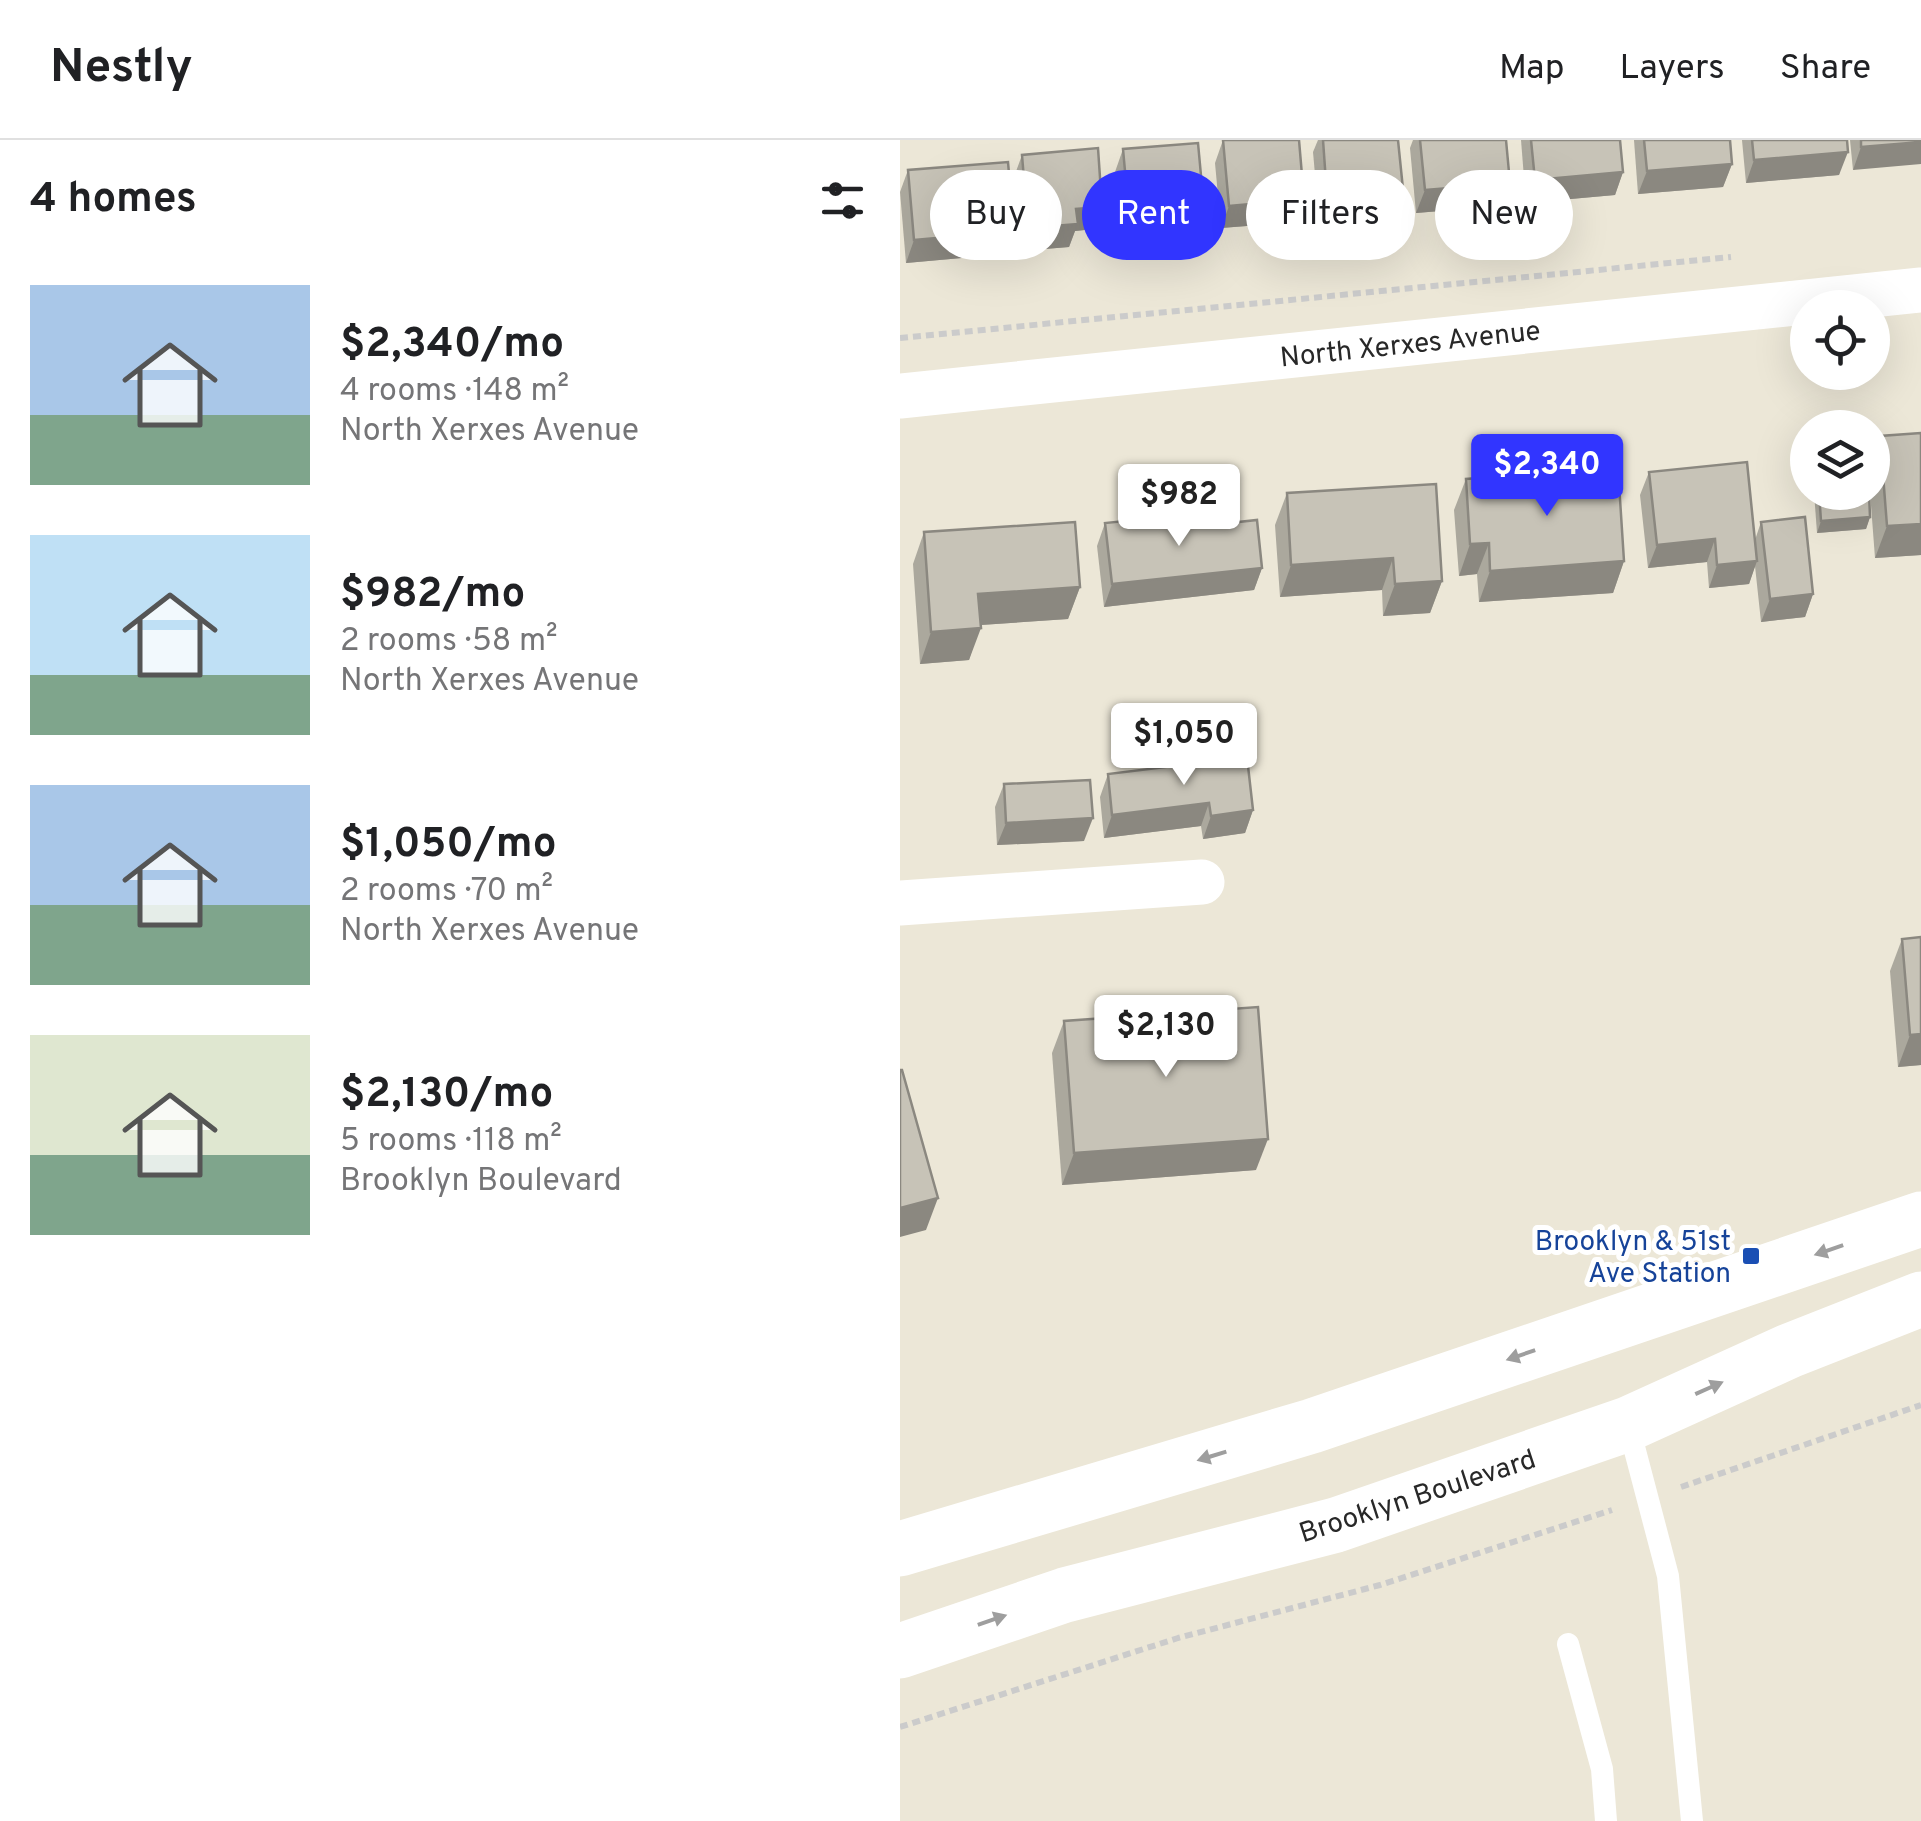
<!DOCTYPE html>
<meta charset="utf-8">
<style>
body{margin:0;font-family:Overpass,sans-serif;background:#f2f2f2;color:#202124;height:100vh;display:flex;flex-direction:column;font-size:38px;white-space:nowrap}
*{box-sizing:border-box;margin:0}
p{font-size:32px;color:#757577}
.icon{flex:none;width:55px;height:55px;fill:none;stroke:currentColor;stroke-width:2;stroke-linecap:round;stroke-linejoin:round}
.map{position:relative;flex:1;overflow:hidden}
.side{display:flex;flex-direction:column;background:#fff;width:900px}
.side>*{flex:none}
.hud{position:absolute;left:30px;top:30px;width:840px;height:90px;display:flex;gap:20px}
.tools{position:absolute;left:890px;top:150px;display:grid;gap:20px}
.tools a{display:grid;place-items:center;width:100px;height:100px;border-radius:50%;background:#fff;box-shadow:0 10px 40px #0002;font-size:50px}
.price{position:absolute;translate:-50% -85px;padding:0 22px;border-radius:10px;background:#fff;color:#222;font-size:32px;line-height:65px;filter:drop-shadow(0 2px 5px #0008)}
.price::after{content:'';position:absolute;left:50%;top:60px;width:30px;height:22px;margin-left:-15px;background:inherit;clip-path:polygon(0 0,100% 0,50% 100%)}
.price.active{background:#3135ff;color:#fff}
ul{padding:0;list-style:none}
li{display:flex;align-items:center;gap:30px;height:250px;padding:0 30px}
li span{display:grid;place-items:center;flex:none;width:280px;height:200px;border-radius:0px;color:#555}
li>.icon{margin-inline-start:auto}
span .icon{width:120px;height:120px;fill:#fffc;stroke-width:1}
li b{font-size:42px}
h2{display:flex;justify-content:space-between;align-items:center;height:120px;padding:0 30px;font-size:42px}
.pill{padding:0 35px;border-radius:45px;background:#fff;box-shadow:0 10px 40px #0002;font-size:35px;line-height:90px}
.pill.active{background:#3135ff;color:#fff}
header{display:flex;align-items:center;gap:60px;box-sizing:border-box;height:140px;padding:0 50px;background:#fff;border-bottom:2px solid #e0e0e0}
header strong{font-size:48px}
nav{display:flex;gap:55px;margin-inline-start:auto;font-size:35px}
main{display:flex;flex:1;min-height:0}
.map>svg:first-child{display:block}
</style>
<header>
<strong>Nestly</strong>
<nav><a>Map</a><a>Layers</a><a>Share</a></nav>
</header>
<main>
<section class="side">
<h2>4 homes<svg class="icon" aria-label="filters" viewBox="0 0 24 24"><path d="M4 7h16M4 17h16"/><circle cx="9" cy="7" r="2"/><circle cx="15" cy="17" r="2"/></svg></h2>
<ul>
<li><span style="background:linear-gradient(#a9c7e8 65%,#7fa58c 0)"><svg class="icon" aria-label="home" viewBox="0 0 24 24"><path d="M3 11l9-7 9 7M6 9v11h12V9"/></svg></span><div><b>$2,340/mo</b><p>4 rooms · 148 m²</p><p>North Xerxes Avenue</p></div></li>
<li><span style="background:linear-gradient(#bfe0f5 70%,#7fa58c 0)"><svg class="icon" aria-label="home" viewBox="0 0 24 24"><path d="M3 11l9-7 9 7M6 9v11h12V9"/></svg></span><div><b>$982/mo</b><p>2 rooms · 58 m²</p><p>North Xerxes Avenue</p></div></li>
<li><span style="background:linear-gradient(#a9c7e8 60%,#7fa58c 0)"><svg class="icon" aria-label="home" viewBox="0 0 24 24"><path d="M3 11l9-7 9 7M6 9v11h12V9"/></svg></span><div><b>$1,050/mo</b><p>2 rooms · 70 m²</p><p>North Xerxes Avenue</p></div></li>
<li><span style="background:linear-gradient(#dfe7d0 60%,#7fa58c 0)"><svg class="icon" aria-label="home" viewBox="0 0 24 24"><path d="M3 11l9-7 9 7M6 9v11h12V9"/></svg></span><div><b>$2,130/mo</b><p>5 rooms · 118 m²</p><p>Brooklyn Boulevard</p></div></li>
</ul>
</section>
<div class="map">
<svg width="1021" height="1681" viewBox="0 0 1021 1681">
<rect width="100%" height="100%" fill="#ece7d7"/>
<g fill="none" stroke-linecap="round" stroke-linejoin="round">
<g stroke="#cbcbcb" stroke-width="6" stroke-dasharray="8 5" stroke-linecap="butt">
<polyline points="0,198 831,117"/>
<polyline points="781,1347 1021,1265"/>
<polyline points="0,1587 278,1498 480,1445 712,1370"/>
</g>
<g stroke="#fff" stroke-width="22">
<polyline points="728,1284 768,1436 792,1681"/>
<polyline points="668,1504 702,1629 706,1681"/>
</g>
<g stroke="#fff" stroke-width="45">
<polyline points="0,256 1021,150"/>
<polyline points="0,763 302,742"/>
</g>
<g stroke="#fff" stroke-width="55">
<polyline points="0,1409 412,1286 1021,1079"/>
<polyline points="0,1511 165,1455 436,1385 728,1284 889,1211 1021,1159"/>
</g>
</g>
<g fill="#aba89d">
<polygon points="323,0 404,59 396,82 321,88 315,23"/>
<polygon points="418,0 498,0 494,72 419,79 413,12"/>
<polygon points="513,0 606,0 601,66 516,73 510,8"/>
<polygon points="621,0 720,0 723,32 715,55 626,63"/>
<polygon points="734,0 830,0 832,24 823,47 738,54"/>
<polygon points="842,0 947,0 939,35 846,43"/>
<polygon points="950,0 1021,0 953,30"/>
<polygon points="223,9 296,91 221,98 215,32"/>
<polygon points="122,15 194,89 175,91 169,107 120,111 114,37"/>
<polygon points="8,30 106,114 6,123 0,52"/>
<polygon points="1021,293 1021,415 975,418 970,352 972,352 972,316 980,296"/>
<polygon points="749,332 855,400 861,382 913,454 905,477 861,482 855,426 849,444 809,448 807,422 748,428 740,355"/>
<polygon points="566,339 724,421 713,453 579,462 577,434 559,436 554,370"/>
<polygon points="914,352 969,352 970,377 966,389 917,393"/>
<polygon points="387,353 542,441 530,473 483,476 482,450 380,457 375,385"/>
<polygon points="205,383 285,388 362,428 354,450 204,467 197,406"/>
<polygon points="24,392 180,447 168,479 80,485 69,520 20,524 13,424"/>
<polygon points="208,634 353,670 345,693 303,699 301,686 204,698 200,657"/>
<polygon points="104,644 184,701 97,705 95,667"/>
<polygon points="1021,797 1021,925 998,927 990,831 1002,799"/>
<polygon points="164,881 356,1030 162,1045 152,913"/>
</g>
<g fill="#8b8880">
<polygon points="1021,2 1021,24 953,30 961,7"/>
<polygon points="948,12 939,35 846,43 854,20"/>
<polygon points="832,24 823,47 738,54 747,31"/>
<polygon points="723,32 715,55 626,63 635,40"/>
<polygon points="610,43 601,66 516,73 525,50"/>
<polygon points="503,49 494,72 419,79 427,56"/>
<polygon points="404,59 396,82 321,88 329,66"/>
<polygon points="202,67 194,89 175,91 169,107 120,111 128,88 176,69"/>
<polygon points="304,68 296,91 221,98 229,75"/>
<polygon points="114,91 106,114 6,123 14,100"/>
<polygon points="970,377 966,389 917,393 921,381"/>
<polygon points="1021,384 1021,415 975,418 987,386"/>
<polygon points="815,399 807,422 748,428 757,405"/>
<polygon points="589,403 577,434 559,436 570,404"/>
<polygon points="493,418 482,450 380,457 391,425"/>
<polygon points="724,421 713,453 579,462 590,431"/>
<polygon points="857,421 849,444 809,448 817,425"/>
<polygon points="362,428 354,450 204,467 212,444"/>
<polygon points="542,441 530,473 483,476 495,444"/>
<polygon points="180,447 168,479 66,486 78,454"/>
<polygon points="913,454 905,477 861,482 870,459"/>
<polygon points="81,488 69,520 20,524 31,492"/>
<polygon points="309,663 301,686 204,698 212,675"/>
<polygon points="353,670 345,693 303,699 311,676"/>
<polygon points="193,678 184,701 97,705 106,683"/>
<polygon points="1021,894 1021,925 998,927 1010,895"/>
<polygon points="368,999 356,1030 162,1045 174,1013"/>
<polygon points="38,1058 26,1090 0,1097 0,1068"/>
</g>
<g fill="#c7c3b7" stroke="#8b8880" stroke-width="2.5">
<polygon points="323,0 399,0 404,59 329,66"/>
<polygon points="423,0 498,0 503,49 427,56"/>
<polygon points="520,0 606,0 610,43 525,50"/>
<polygon points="631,0 720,0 723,32 635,40"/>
<polygon points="744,0 830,0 832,24 747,31"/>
<polygon points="852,0 947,0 948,12 854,20"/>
<polygon points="961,0 1021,0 1021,2 961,7"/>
<polygon points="298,3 304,68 229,75 223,9"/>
<polygon points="198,8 202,67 176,69 178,84 128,88 122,15"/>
<polygon points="108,22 114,91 14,100 8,30"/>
<polygon points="1021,293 1021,384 987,386 980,296"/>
<polygon points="847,322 857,421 817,425 815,399 757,405 749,332"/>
<polygon points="718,328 724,421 590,431 589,403 570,404 566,339"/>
<polygon points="536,344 542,441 495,444 493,418 391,425 387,353"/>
<polygon points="919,352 969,352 970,377 921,381"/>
<polygon points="283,375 285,388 357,380 362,428 212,444 205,383"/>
<polygon points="905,377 913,454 870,459 861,382"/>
<polygon points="175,382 180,447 78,454 81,488 31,492 24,392"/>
<polygon points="347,617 353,670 311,676 309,663 212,675 208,634"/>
<polygon points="190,640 193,678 106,683 104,644"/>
<polygon points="1021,797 1021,894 1010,895 1002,799"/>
<polygon points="358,867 368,999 174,1013 164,881"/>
<polygon points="0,930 2,930 38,1058 0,1068"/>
</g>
<defs><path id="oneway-solid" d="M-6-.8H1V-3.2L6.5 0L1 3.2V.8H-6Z" transform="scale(2.5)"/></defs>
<g fill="#9e9e9e">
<use href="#oneway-solid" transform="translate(929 1110) rotate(161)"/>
<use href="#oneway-solid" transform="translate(621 1215) rotate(161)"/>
<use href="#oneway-solid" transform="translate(809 1248) rotate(-24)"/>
<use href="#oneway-solid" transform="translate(312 1316) rotate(163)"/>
<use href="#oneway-solid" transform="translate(92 1480) rotate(-19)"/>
</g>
<rect fill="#1a4fb4" stroke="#fff" stroke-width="4" x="841" y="1106" width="20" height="20" rx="5"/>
<g text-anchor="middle" stroke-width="10" stroke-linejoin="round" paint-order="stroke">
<g font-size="28" fill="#282828" stroke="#fff">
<text transform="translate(510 203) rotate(-6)" y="10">North Xerxes Avenue</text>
<text transform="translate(517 1355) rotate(-18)" y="10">Brooklyn Boulevard</text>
</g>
<g font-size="28" fill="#164399" stroke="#fff" text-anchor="end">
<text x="831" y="1110">Brooklyn &amp; 51st<tspan x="831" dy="32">Ave Station</tspan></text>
</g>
</g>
</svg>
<div class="tools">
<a><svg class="icon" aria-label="locate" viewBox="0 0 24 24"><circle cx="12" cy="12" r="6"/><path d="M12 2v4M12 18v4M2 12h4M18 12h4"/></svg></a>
<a><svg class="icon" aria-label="layers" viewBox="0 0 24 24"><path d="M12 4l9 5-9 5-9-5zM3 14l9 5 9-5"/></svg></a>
</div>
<b class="price active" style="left:647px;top:379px">$2,340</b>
<b class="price" style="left:279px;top:409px">$982</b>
<b class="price" style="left:284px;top:648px">$1,050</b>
<b class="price" style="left:266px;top:940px">$2,130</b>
<div class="hud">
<a class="pill">Buy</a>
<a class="pill active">Rent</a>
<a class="pill">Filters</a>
<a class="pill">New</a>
</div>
</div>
</main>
